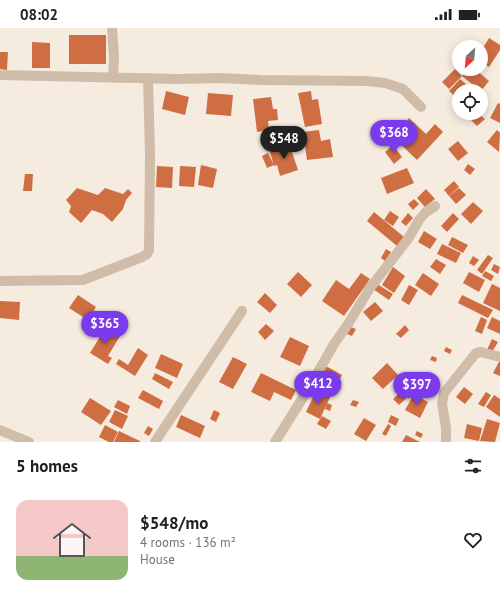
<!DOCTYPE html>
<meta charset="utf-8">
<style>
body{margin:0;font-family:"PT Sans",sans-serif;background:#f6f6f6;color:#202124;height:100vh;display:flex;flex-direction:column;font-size:15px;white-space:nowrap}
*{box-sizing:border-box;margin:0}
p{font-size:13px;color:#757577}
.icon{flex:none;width:22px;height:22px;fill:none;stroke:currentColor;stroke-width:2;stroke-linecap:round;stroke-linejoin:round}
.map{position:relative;height:414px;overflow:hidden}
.side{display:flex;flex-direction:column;background:#fff;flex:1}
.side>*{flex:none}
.needle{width:26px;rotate:206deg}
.controls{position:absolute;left:452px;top:12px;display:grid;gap:8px}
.controls a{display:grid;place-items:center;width:36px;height:36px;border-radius:50%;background:#fff;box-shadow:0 2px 10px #0003;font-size:20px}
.price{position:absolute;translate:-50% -34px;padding:0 9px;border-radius:14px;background:#7c3aed;color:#fff;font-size:13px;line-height:26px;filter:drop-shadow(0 1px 2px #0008)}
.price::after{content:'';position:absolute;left:50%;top:24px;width:12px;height:9px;margin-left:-6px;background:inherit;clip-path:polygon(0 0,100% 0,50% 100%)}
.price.current{background:#222;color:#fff}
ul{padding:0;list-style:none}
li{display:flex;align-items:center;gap:12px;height:100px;padding:0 16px}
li+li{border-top:1px solid #e0e0e0}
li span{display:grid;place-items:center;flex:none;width:112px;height:80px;border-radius:12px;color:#555}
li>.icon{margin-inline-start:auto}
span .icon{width:48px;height:48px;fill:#fffc;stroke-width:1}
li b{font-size:17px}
h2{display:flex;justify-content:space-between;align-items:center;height:48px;padding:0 16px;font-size:17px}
.status{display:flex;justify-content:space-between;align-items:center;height:28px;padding:0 20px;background:#fff;direction:ltr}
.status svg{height:11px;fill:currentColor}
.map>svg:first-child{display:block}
</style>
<div class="status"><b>08:02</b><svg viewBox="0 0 49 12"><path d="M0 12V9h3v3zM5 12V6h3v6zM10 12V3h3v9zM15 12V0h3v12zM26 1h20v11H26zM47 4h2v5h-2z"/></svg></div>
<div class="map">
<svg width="500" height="414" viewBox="0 0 500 414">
<rect width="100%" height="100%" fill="#f5ecdf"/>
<g fill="#cf6e43">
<rect x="69" y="7" width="37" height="29"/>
<polygon points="489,10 500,17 500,22 489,39 481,34 481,23"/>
<polygon points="32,14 50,15 50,40 32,40"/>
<polygon points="0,24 8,24 7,42 0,41"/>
<polygon points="455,41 462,48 449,61 442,54"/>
<polygon points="467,41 475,41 489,53 481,63 462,48"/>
<polygon points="460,51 474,63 459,63 459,72 449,63"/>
<polygon points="166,63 189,69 185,87 162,81"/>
<polygon points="311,63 312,72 318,71 322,96 305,99 298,65"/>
<polygon points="208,65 233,67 231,88 206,86"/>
<polygon points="271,69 273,81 277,81 278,92 268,93 269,102 257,104 253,71"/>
<polygon points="498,75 500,76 500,95 490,90"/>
<polygon points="478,85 485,91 477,98 471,92"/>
<polygon points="409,90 426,106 435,96 443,104 417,132 392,108"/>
<polygon points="319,102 321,113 330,111 333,129 307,132 303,104"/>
<polygon points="497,102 500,105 499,124 487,114"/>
<polygon points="458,113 468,125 458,133 448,121"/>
<polygon points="289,115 298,142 280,148 277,137 274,138 270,124 278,122 277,119"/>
<polygon points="393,117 402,129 394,136 385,124"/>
<polygon points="268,125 274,137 267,140 262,128"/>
<polygon points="468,136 475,141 470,147 464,142"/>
<polygon points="201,137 217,141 213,160 198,157"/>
<polygon points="157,138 173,139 172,160 156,159"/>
<polygon points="180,138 196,139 194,159 179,158"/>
<polygon points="407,140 414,155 387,166 381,150"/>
<polygon points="25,146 33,146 32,163 23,163"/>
<polygon points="454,153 459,159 449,168 444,162"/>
<polygon points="77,160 98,167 105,160 123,166 128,161 132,165 126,172 123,181 112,194 103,186 92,182 81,195 69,184 71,178 66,172"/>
<polygon points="459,160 466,167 456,176 449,168"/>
<polygon points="426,161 435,171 425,179 417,170"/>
<polygon points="414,171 419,176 413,182 408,176"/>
<polygon points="473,174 483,183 471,196 461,186"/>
<polygon points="390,183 399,189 393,198 384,192"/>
<polygon points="374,184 404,209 397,218 367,193"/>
<polygon points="408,185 413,190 406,198 401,194"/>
<polygon points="453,185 459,191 447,204 441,198"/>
<polygon points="424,203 437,211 430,221 418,214"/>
<polygon points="452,209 468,217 463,225 448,217"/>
<polygon points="442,216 461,225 456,235 437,226"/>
<polygon points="386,221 391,224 385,233 381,230"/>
<polygon points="488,227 493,230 482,246 477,242"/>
<polygon points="473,228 479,232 474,238 469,235"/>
<polygon points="436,231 446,237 440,246 430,239"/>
<polygon points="494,236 500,239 498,246 491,242"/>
<polygon points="393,239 405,248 394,265 382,257"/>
<polygon points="485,243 494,248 491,253 482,248"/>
<polygon points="298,244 312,257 301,269 287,256"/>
<polygon points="469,244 485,252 479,264 463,255"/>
<polygon points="361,245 370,251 344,288 322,273 336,252 349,261"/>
<polygon points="423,245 439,256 431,268 415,257"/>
<polygon points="377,256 393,266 389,272 373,261"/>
<polygon points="492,256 500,260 500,283 483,275"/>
<polygon points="409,257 418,262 409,277 401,272"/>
<polygon points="265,265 277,277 270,285 257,274"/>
<polygon points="78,267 96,279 88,292 69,280"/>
<polygon points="462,267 493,282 488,290 458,275"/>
<polygon points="0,273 20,274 19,292 0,290"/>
<polygon points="375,274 383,283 371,293 363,284"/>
<polygon points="481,289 487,292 482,306 475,303"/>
<polygon points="492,289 500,293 500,306 487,300"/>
<polygon points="266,296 274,303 265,312 258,304"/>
<polygon points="405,297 409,302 401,310 396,306"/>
<polygon points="106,299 120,308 108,328 112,330 108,336 90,325"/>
<polygon points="351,299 356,301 352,308 347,306"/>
<polygon points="290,309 309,318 300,338 280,329"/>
<polygon points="492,311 498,314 492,324 487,322"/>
<polygon points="446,319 452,322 450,326 444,323"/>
<polygon points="138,320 148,327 135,348 116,336 119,331 128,337"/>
<polygon points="161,326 183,336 177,350 155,340"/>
<polygon points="432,328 437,330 436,334 430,332"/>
<polygon points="233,329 247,336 233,361 219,354"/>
<polygon points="500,332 500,348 493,345"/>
<polygon points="387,335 398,347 383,361 372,350"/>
<polygon points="324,337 342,347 336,358 318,348"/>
<polygon points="155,345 173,354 169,361 152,351"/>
<polygon points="261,345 296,362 291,372 274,364 270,373 251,364"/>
<polygon points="408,357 414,363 399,377 393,371"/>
<polygon points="464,359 473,366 465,376 456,369"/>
<polygon points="143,362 163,373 159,381 138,370"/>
<polygon points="316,363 330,369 320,391 306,384"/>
<polygon points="486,364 491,367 484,379 478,376"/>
<polygon points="414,366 428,374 420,390 405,382"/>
<polygon points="494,367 500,371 500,389 486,379"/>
<polygon points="90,370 111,383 101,397 81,384"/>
<polygon points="118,372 130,378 127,386 114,379"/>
<polygon points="353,372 359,374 356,379 350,377"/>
<polygon points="327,375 332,377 330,383 325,381"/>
<polygon points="115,382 128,388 122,401 109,394"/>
<polygon points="214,382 220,385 216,394 210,391"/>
<polygon points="181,387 205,398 200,410 176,399"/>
<polygon points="391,387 399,391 396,398 388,394"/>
<polygon points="322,388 331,393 326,401 317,396"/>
<polygon points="364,390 376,397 366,413 354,406"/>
<polygon points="487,391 500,395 495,414 480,413"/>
<polygon points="388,396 391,398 386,408 382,406"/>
<polygon points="467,396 482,400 479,413 464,410"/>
<polygon points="105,397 118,404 113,414 109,414 99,409"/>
<polygon points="148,398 153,401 149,408 144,405"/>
<polygon points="119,403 140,413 140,414 114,414"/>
<polygon points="417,403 423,406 421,410 415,407"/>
<polygon points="406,407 420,414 402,414"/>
</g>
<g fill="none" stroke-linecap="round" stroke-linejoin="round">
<g stroke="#cfbdaa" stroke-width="10">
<polyline points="112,0 114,29 113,50"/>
<polyline points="0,47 178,51 220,50 261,52 367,53 385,55 403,61 421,79"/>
<polyline points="0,253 83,252 142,229 147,226 149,222 150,126 148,50"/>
<polyline points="0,402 29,414"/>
<polyline points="155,414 242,283"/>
<polyline points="275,414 309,360 334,316 348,296 370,260 408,211 419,192 426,184 435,178"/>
<polyline points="446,414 446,400 442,375 444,365 476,325 481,324 500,329"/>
</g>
</g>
</svg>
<div class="controls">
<a><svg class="needle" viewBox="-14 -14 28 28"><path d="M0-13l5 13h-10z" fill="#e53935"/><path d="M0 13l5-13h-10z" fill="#757577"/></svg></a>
<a><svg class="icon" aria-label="locate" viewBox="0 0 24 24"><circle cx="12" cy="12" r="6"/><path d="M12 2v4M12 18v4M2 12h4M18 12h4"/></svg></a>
</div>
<b class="price" style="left:394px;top:126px">$368</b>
<b class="price current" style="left:284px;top:132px">$548</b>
<b class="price" style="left:105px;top:317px">$365</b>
<b class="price" style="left:318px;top:377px">$412</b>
<b class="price" style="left:417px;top:378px">$397</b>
</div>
<section class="side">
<h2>5 homes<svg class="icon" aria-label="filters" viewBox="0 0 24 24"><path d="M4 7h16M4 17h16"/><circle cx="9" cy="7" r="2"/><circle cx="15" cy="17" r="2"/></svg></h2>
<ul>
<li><span style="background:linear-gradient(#f6c9c9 70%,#8fb573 0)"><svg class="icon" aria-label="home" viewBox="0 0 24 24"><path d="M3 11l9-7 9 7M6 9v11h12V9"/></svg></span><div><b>$548/mo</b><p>4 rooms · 136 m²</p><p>House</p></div><svg class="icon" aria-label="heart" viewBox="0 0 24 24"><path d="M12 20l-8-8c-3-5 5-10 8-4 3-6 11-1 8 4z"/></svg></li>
</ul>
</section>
